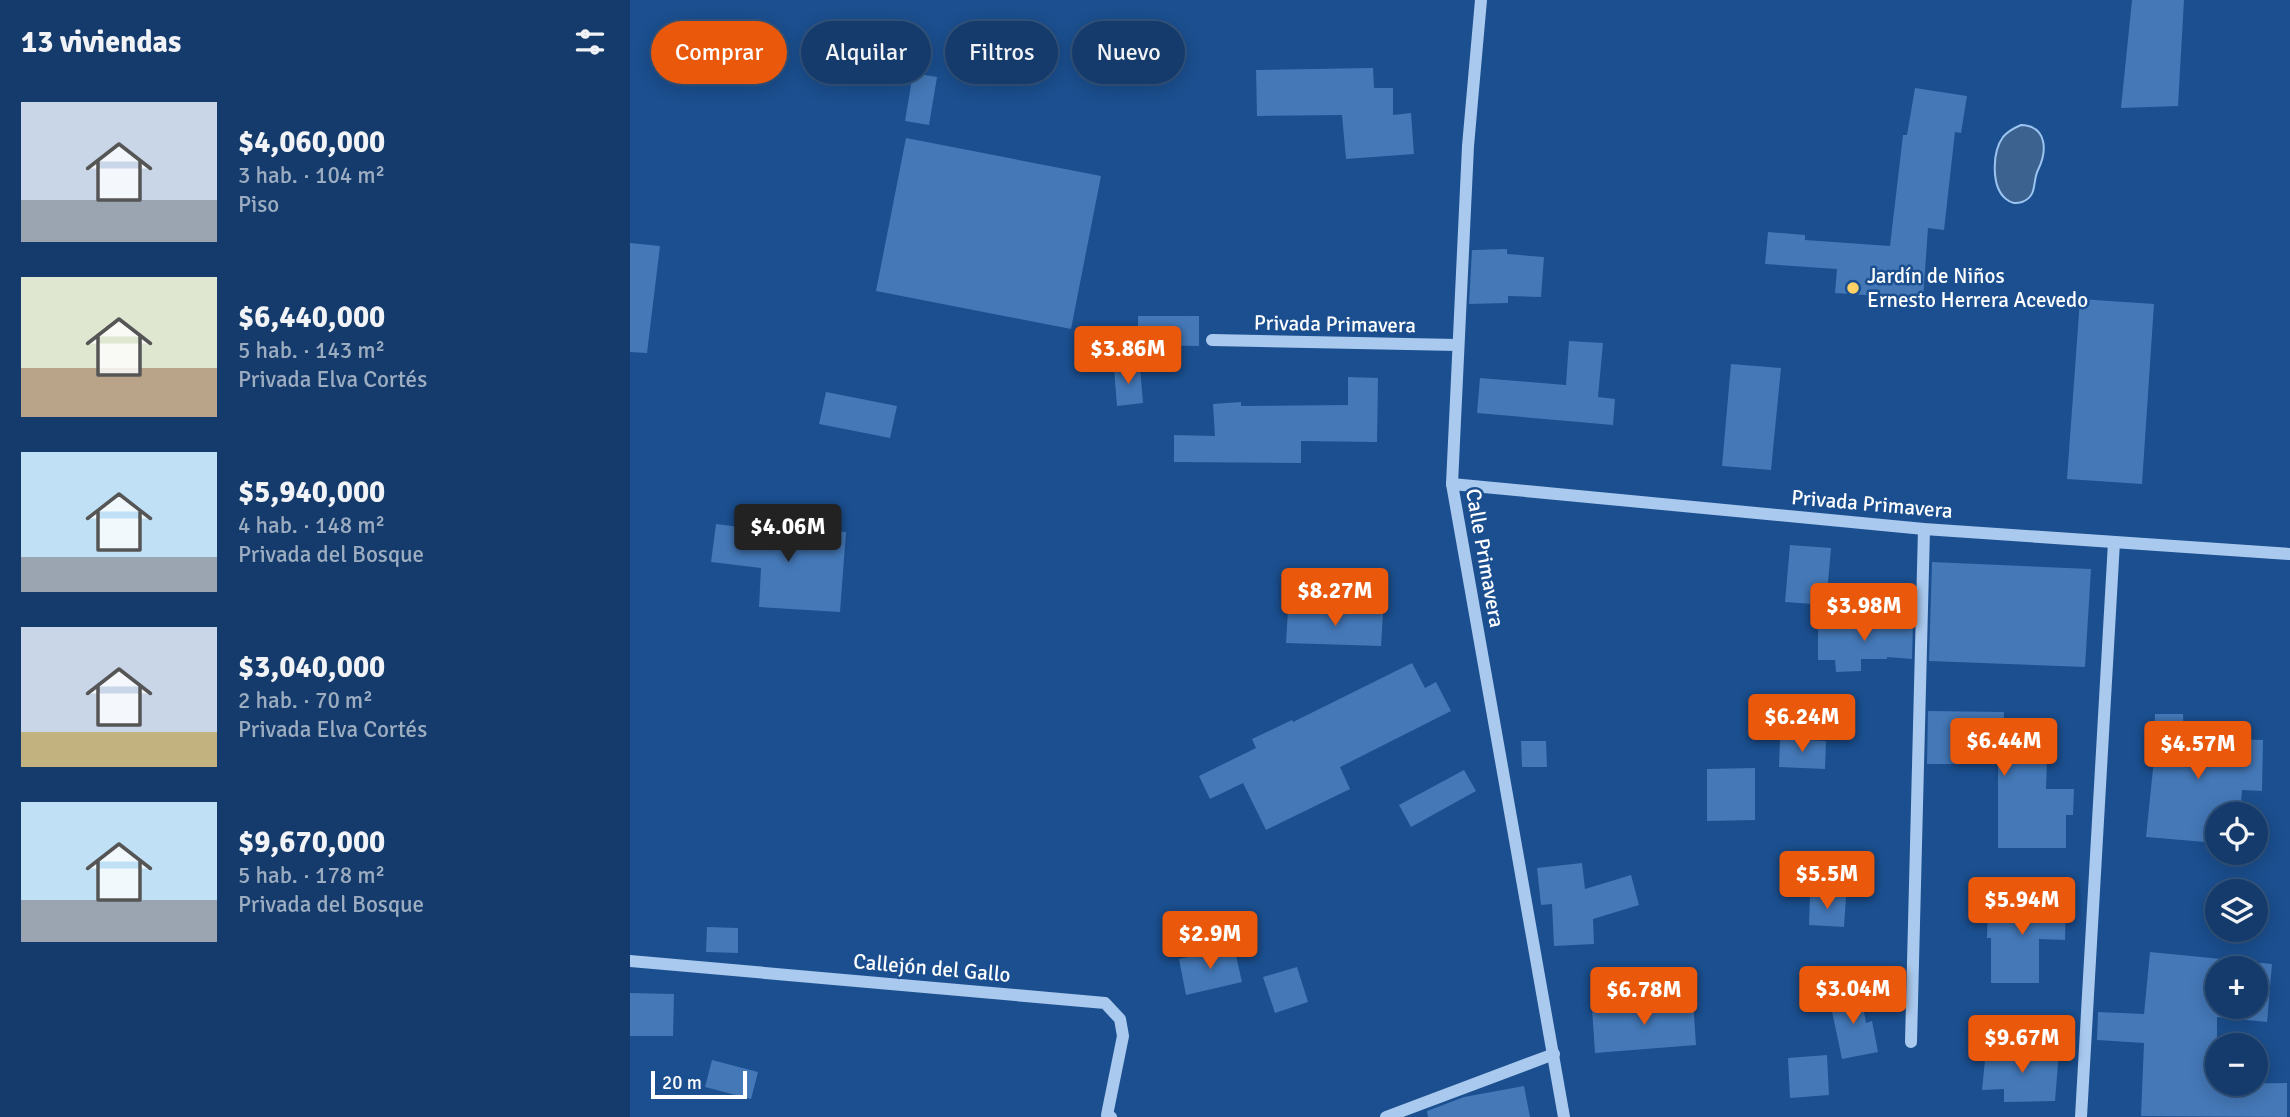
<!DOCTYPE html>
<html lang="es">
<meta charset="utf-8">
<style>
body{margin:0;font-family:Signika,sans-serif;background:#214673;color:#f1f3f6;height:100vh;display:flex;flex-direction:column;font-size:26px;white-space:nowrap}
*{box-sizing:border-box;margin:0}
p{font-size:23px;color:#9dadc1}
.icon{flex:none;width:38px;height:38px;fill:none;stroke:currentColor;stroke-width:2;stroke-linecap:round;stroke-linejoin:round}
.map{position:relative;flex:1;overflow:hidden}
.sheet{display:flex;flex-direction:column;background:#143b6b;width:630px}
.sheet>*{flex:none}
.top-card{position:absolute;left:21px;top:21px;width:665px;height:63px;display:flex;gap:14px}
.fabs{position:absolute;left:1575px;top:802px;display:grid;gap:14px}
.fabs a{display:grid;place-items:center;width:63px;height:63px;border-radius:50%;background:#143b6b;box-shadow:0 4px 18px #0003,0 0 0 2px #33557e;font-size:35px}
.scale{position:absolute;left:21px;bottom:18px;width:96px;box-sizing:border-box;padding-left:7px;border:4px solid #fff;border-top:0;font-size:19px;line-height:24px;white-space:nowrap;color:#fff;-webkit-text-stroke:5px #1b4f8f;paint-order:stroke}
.price{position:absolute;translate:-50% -60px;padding:0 16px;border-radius:7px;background:#ea580c;color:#fff;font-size:23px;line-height:46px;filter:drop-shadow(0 2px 4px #0008)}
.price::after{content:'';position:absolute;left:50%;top:42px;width:21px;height:16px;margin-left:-10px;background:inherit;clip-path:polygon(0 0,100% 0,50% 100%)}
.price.selected{background:#222;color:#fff}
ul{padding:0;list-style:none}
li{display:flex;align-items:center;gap:21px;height:175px;padding:0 21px}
li span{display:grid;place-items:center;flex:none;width:196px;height:140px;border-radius:0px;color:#555}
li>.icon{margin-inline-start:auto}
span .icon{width:84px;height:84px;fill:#fffc;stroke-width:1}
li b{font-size:30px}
h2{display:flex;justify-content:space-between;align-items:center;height:84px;padding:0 21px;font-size:30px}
.tag{padding:0 24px;border-radius:32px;background:#143b6b;box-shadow:0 4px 18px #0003,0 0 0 2px #33557e;font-size:24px;line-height:63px}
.tag.selected{background:#ea580c;color:#fff}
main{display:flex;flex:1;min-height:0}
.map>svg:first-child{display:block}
</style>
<main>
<section class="sheet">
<h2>13 viviendas<svg class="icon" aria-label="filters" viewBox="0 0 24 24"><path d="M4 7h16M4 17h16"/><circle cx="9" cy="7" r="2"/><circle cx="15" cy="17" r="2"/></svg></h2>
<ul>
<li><span style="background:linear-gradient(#c9d6e8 70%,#9aa5b1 0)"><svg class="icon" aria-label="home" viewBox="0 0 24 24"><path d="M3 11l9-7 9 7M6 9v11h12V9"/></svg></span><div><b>$4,060,000</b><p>3 hab. · 104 m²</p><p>Piso</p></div></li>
<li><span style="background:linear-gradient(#dfe7d0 65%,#b9a48a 0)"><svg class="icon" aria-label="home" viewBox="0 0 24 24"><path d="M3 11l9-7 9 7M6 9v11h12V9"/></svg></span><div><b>$6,440,000</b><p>5 hab. · 143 m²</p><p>Privada Elva Cortés</p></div></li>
<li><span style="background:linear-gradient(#bfe0f5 75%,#9aa5b1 0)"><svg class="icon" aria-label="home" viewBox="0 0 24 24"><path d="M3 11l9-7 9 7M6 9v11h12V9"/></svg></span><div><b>$5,940,000</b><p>4 hab. · 148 m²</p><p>Privada del Bosque</p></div></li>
<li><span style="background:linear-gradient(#c9d6e8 75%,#c2b280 0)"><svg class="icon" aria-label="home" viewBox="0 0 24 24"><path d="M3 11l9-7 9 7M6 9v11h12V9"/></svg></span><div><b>$3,040,000</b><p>2 hab. · 70 m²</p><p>Privada Elva Cortés</p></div></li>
<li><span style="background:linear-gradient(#bfe0f5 70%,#9aa5b1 0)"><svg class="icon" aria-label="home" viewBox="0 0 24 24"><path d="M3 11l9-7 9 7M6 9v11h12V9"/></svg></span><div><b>$9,670,000</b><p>5 hab. · 178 m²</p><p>Privada del Bosque</p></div></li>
</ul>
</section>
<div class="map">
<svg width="1660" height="1117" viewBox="0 0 1660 1117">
<rect width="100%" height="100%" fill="#1b4f8f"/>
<path fill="#3c6290" stroke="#9cc4f0" stroke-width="2" d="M1391 125C1418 126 1417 152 1408 170 1402 182 1408 196 1392 202 1385 204 1381 203 1376 199 1361 187 1362 152 1373 137 1378 131 1384 128 1391 125Z"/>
<g fill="#4478b7" fill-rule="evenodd">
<polygon points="1502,0 1554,0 1548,106 1491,108"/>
<polygon points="743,68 744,88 763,88 763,115 781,113 784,154 716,159 712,115 627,116 626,70"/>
<polygon points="283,73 307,77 299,125 275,121"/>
<polygon points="1285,88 1337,96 1331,133 1325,132 1314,230 1298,228 1293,299 1205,293 1207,269 1135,264 1138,232 1175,235 1175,240 1260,246 1273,135 1277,135"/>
<polygon points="276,138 471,176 441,329 246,291"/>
<polygon points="0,243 30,246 17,353 0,352"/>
<polygon points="877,249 877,254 914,257 911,297 878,296 878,303 839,304 842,250"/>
<polygon points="1450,299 1524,304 1512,484 1437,479"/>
<polygon points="508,316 569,316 569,346 508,345"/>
<polygon points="939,341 973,343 968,397 985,399 983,425 847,413 850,378 936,385"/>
<polygon points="1101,364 1151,368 1141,470 1092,466"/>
<polygon points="510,367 513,403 487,406 484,369"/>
<polygon points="718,377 748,378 747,442 671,441 671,463 544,462 544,435 585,436 583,404 611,402 611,406 718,405"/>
<polygon points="196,392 267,406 260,438 189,424"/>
<polygon points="86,524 134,530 134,527 216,532 210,612 129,607 131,568 81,562"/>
<polygon points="1160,545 1201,548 1196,605 1155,602"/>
<polygon points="1302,562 1461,569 1455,667 1299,661"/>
<polygon points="658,610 753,613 751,646 656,643"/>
<polygon points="1283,621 1282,659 1257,657 1257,659 1231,659 1231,671 1206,672 1205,660 1188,660 1188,624"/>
<polygon points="782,663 795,688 806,682 821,711 710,767 720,789 636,830 613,783 580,799 569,776 626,748 622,739 662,720 663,722"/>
<polygon points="1298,711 1374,712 1373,761 1417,760 1416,789 1444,789 1443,815 1436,815 1436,848 1368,848 1368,764 1297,764"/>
<polygon points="1525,714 1553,714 1554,738 1633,740 1632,791 1612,790 1610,814 1587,814 1587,843 1516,837 1523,769"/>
<polygon points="1150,739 1196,741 1195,769 1149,767"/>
<polygon points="891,741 916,741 917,767 892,767"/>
<polygon points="1125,768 1125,820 1077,821 1077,769"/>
<polygon points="834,770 846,791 781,827 769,805"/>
<polygon points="952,863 955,889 1001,875 1009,905 963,919 964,944 924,946 922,904 911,905 907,868"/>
<polygon points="1180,895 1216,897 1214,927 1179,925"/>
<polygon points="1358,901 1436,902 1435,940 1409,939 1409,983 1361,983 1361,938 1357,938"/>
<polygon points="77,927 108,928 108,953 76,952"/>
<polygon points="604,947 612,982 556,995 549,959"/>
<path d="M1520 952 1642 964 1637 1022 1587 1017V1084L1657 1083V1117L1511 1116 1514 1043 1467 1040 1468 1012 1514 1014ZM1587 968H1626V1006H1587Z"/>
<polygon points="667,967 678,1002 645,1013 633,977"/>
<polygon points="1230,991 1236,1023 1242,1021 1248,1052 1212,1059 1199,997"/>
<polygon points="0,993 44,994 43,1036 0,1036"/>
<polygon points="1063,1000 1066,1045 965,1053 962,1008"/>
<polygon points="1356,1050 1429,1051 1425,1101 1374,1102 1374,1089 1352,1090"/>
<polygon points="1197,1055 1199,1095 1160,1098 1158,1058"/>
<polygon points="82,1060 128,1072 121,1099 75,1087"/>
<polygon points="894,1086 900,1117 798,1117 797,1111 834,1097"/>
</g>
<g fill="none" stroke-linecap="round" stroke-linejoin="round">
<g stroke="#a9c9ee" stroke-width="12">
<polyline points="851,0 838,146 822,484 934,1117"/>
<polyline points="582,340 827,345"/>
<polyline points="822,484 1294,529 1660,554"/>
<polyline points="0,961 475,1003 490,1019 493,1036 477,1115 481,1117"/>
<polyline points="1281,1042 1294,529"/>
<polyline points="756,1117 924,1054"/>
<polyline points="1451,1117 1484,542"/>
</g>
</g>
<circle fill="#ffd166" stroke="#1b4f8f" stroke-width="2.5" cx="1223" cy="288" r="7"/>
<g text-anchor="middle" stroke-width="5" stroke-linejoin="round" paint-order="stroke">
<g font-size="21" fill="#fff" stroke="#1b4f8f" text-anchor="start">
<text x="1237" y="283">Jardín de Niños<tspan x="1237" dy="24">Ernesto Herrera Acevedo</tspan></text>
</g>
<g font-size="21" fill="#fff" stroke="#1b4f8f">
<text transform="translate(705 324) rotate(1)" y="7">Privada Primavera</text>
<text transform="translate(1242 504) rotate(5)" y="7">Privada Primavera</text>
<text transform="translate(855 558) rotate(80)" y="7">Calle Primavera</text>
<text transform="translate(302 968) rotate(5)" y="7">Callejón del Gallo</text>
</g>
</g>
</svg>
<div class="fabs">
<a><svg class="icon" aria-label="locate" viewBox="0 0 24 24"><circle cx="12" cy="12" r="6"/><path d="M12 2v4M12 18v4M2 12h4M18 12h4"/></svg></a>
<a><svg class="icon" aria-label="layers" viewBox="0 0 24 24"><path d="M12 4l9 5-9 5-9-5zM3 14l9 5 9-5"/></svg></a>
<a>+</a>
<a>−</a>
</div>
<div class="scale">20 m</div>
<b class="price" style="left:498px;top:386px">$3.86M</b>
<b class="price selected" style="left:158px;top:564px">$4.06M</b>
<b class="price" style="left:705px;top:628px">$8.27M</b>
<b class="price" style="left:1234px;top:643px">$3.98M</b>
<b class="price" style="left:1172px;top:754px">$6.24M</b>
<b class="price" style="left:1374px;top:778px">$6.44M</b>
<b class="price" style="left:1568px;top:781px">$4.57M</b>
<b class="price" style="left:1197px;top:911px">$5.5M</b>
<b class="price" style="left:1392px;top:937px">$5.94M</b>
<b class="price" style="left:580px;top:971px">$2.9M</b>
<b class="price" style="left:1223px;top:1026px">$3.04M</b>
<b class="price" style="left:1014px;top:1027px">$6.78M</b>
<b class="price" style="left:1392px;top:1075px">$9.67M</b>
<div class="top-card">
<a class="tag selected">Comprar</a>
<a class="tag">Alquilar</a>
<a class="tag">Filtros</a>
<a class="tag">Nuevo</a>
</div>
</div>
</main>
